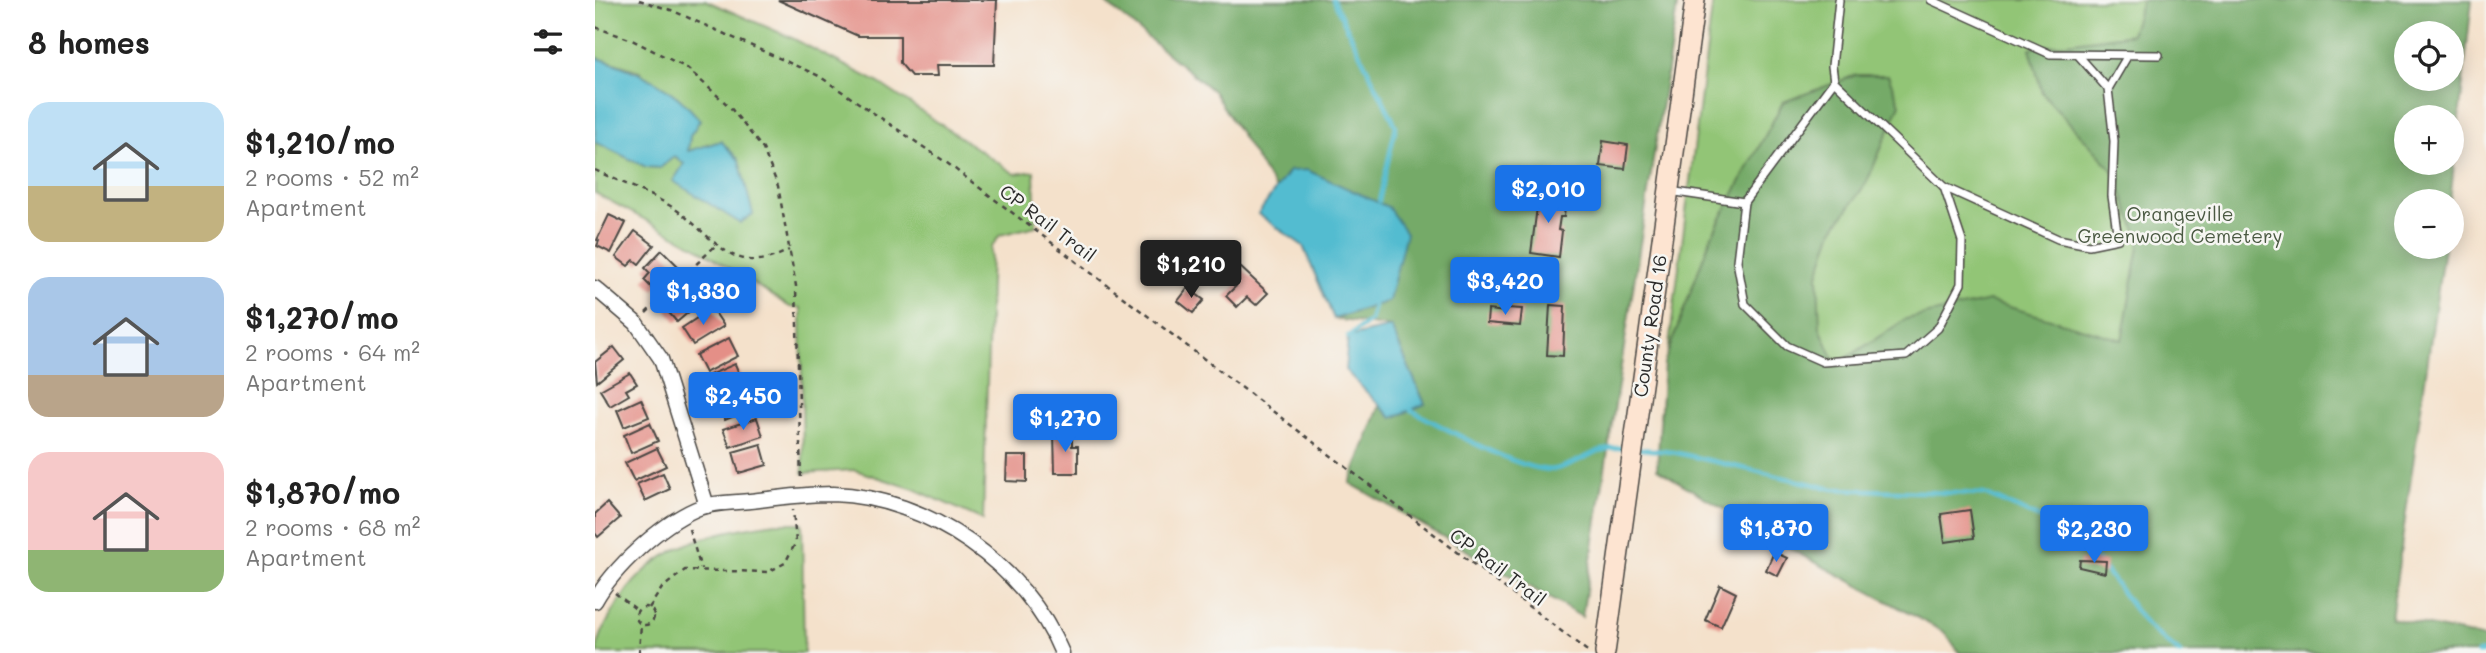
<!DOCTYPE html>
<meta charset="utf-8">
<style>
body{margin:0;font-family:Mali,sans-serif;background:#f2f2f2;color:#222;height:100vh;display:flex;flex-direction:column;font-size:26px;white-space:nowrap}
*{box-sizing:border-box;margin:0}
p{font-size:23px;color:#767676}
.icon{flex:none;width:38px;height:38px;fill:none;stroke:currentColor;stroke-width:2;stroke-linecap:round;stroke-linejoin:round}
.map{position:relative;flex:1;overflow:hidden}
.details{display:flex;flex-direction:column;background:#fff;width:595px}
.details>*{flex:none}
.tools{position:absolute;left:1799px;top:21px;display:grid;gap:14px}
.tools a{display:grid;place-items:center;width:70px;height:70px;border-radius:50%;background:#fff;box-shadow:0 4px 18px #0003;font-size:35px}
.price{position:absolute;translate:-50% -60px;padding:0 16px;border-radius:7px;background:#1a73e8;color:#fff;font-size:23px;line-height:46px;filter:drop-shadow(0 2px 4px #0008)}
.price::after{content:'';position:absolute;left:50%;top:42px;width:21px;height:16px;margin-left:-10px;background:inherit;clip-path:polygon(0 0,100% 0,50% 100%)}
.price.selected{background:#222;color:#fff}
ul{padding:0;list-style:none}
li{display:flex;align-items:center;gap:21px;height:175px;padding:0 28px}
li span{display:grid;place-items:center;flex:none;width:196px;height:140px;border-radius:21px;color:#555}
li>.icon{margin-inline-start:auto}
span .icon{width:84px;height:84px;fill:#fffc;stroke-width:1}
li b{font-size:30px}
h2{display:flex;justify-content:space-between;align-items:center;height:84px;padding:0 28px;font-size:30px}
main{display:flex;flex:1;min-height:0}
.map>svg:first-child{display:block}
</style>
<main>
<section class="details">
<h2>8 homes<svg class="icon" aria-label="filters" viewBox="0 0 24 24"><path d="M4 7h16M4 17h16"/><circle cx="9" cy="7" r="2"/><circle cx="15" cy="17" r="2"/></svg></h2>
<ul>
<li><span style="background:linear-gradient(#bfe0f5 60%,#c2b280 0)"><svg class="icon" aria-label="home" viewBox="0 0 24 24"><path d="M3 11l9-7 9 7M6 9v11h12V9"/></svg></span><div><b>$1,210/mo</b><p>2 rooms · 52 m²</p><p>Apartment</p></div></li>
<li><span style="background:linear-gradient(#a9c7e8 70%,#b9a48a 0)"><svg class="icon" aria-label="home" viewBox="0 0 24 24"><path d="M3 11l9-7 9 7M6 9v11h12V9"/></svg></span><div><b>$1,270/mo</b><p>2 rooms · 64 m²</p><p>Apartment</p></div></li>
<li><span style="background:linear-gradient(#f6c9c9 70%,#8fb573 0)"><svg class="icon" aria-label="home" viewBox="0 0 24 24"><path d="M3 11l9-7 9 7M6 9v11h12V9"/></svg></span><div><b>$1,870/mo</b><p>2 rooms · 68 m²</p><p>Apartment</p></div></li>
</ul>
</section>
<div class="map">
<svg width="1891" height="653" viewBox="0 0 1891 653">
<rect width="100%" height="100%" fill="#f6f6f2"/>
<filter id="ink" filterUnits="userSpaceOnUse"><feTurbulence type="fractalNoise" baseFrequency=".0143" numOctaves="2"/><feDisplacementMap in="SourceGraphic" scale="14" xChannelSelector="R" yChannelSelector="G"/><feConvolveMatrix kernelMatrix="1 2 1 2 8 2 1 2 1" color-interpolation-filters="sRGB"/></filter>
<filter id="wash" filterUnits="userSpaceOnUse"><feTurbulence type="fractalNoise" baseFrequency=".00686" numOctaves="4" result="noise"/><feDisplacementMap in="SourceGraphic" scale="28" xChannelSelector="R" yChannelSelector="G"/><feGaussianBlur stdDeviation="1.57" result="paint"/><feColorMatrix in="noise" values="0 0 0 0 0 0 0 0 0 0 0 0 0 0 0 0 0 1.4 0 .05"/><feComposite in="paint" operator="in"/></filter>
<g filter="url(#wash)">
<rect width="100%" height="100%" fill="#f4e1cb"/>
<g fill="#92c576" stroke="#5e7850" stroke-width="2">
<polygon points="0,0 110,0 197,38 284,83 420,174 439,171 441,226 405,235 396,248 388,520 319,489 260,470 208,473 206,308 195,307 105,249 0,193 0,142 51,167 65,168 79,156 89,164 78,181 113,143 103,151 93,151 95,136 45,71 0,57"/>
<polygon points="1118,0 1863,0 1857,33 1811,33 1811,247 1795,464 1065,416"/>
<path d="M181 523H207L209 653H1C5 632 15 616 26 599 62 544 119 531 181 523Z"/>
</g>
<g fill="#75aa67" stroke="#506a49" stroke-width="2" fill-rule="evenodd">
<polygon points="507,0 1083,0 987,617 755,483 785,405 797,418 830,404 796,327 739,319 794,301 694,171 681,190 618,91"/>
<path d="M1547 0H1877L1855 201H1811V247H1849L1796 618 1891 638V653H1365L1349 632 1203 553 1062 469 1069 363 1116 237 1188 102 1261 75H1293L1305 104 1272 182 1238 230 1223 275 1225 328 1241 365 1311 319 1394 301 1527 340 1545 241 1518 170 1447 93 1435 48 1536 34ZM1811 33H1857V79H1811ZM1811 117H1857V163H1811Z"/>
</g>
<g fill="#53bcd0" stroke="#3f747e" stroke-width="2">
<path d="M0 57C43 71 76 84 105 120L95 136 93 151 126 141 144 160 158 214 145 223 78 181 89 164 80 156 65 168 51 167 0 142Z"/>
<polygon points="712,170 793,207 811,233 794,301 739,319 708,246 663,214 694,171"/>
<polygon points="796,327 830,404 797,418 750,370 753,337"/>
</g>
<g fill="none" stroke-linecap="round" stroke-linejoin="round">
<g stroke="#53bcd0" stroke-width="4.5">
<polyline points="738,0 801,126 784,201"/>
<polyline points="753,337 775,321 779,306"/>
<path d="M816 410C845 425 932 476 961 469 990 462 999 445 1033 448"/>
<polyline points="1045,449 1078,452 1239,489 1389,494 1484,535 1552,626 1585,653"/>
<polyline points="1883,653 1891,652"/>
</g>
</g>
<g id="blocks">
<g fill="#e48f87">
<polygon points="183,0 402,0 399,65 342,65 343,76 316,76 305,63 305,36 263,36"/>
<polygon points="1008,141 1033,145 1030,169 1005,166"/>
<polygon points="944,192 971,196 969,217 965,217 963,230 967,231 964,257 936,253"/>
<polygon points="14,215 31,223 16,253 2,246 4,241 2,240"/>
<polygon points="40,231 59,245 44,264 39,260 33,266 21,257"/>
<polygon points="67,250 83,266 59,290 49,280 55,273 50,268"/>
<polygon points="643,265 673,293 661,305 652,297 642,307 631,296 641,286 631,277"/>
<polygon points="96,284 109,299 82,322 69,307"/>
<polygon points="593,288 609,300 598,313 583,301"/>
<polygon points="955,305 970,306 968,356 952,355"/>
<polygon points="117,308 129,326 98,345 87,328"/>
<polygon points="911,308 927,309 925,326 892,323 893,310 911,312"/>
<polygon points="134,338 143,356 110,373 101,355"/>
<polygon points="19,347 29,360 2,382 0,362"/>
<polygon points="140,364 148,383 120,395 112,376"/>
<polygon points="35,373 42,384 31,390 34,395 15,406 5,390"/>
<polygon points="150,391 157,409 130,420 122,402"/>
<polygon points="46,399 54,417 29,427 22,410"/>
<polygon points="162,418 168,436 135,447 128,429"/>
<polygon points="55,423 63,441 36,453 29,435"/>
<polygon points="459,432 477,432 477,446 483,446 483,473 460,473"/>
<polygon points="166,444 172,465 144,473 138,452"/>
<polygon points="62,448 71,466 39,481 30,463"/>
<polygon points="412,456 432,456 432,482 411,481"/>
<polygon points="68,473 75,489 50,501 42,484"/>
<polygon points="12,503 25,518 3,537 0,533 0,514"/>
<polygon points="1375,510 1379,538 1350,542 1346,514"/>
<polygon points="1179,552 1192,558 1183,576 1171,570"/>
<polygon points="1485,560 1511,561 1510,573 1484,567"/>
<polygon points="1125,585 1141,593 1126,627 1110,620"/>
</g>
</g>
</g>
<g filter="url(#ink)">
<use href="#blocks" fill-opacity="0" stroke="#494643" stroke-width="2"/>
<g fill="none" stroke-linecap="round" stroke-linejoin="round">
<defs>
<g id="service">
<polyline points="1244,0 1237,66 1239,81 1349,187 1463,239 1494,245 1523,239 1517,196 1519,141 1513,89 1483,55"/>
<polyline points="1336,0 1455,54 1564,55"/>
<polyline points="1239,81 1149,202 1142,261 1150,304 1192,346 1228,362 1311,356 1343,328 1366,284 1367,241 1349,187"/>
<polyline points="1513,89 1533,55"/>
<polyline points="1074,191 1149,202"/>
</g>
<g id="minor">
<polyline points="0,288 41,323 66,359 112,506"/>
<path d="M0 601C19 567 65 525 101 509 119 501 144 503 164 500 188 497 213 494 238 494 333 497 431 566 467 653"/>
</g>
<polyline id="secondary" points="1010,653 1100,0"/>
</defs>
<use href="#service" stroke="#494643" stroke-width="10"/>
<use href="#minor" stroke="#494643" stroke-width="17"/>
<use href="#secondary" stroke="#494643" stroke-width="22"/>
<g stroke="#494643" stroke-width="2.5" stroke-dasharray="5 5" stroke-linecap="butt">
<polyline points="44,0 76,10 224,76 352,163 995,653"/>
<polyline points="0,27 37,40 92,68 135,107 168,149 183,186 201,286 206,482"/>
<path d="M0 170C26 183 59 194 83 211 122 240 140 279 194 250"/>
<polyline points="51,313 121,245"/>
<polyline points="94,529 106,569"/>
<polyline points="20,593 42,610"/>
<circle cx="50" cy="616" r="9"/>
<polyline points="54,608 67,588 90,570 173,572 190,563 201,542 198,510"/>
<polyline points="44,653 46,624"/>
</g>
<use href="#service" stroke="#fff" stroke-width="7"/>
<use href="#minor" stroke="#fff" stroke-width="14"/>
<use href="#secondary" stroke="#fde4d1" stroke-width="19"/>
</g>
</g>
<g text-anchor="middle" stroke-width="5" stroke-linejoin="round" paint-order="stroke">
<g font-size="19" fill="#4a5942" stroke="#f6f6f2">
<text x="1585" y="221">Orangeville<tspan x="1585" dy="22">Greenwood Cemetery</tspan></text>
</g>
<g font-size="19" fill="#2b2b2b" stroke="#f6f6f2">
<text transform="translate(453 223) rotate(37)" y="7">CP Rail Trail</text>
<text transform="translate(1055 326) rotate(-82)" y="7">County Road 16</text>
<text transform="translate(903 567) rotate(37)" y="7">CP Rail Trail</text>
</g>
</g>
</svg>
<div class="tools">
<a><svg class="icon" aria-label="locate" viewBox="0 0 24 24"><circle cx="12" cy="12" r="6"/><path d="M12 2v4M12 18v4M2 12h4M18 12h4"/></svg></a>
<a>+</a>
<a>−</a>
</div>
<b class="price" style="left:953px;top:225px">$2,010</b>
<b class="price selected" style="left:596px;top:300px">$1,210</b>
<b class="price" style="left:910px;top:317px">$3,420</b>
<b class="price" style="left:108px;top:327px">$1,330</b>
<b class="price" style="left:148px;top:432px">$2,450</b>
<b class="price" style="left:470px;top:454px">$1,270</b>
<b class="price" style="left:1181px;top:564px">$1,870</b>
<b class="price" style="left:1499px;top:565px">$2,230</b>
</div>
</main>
